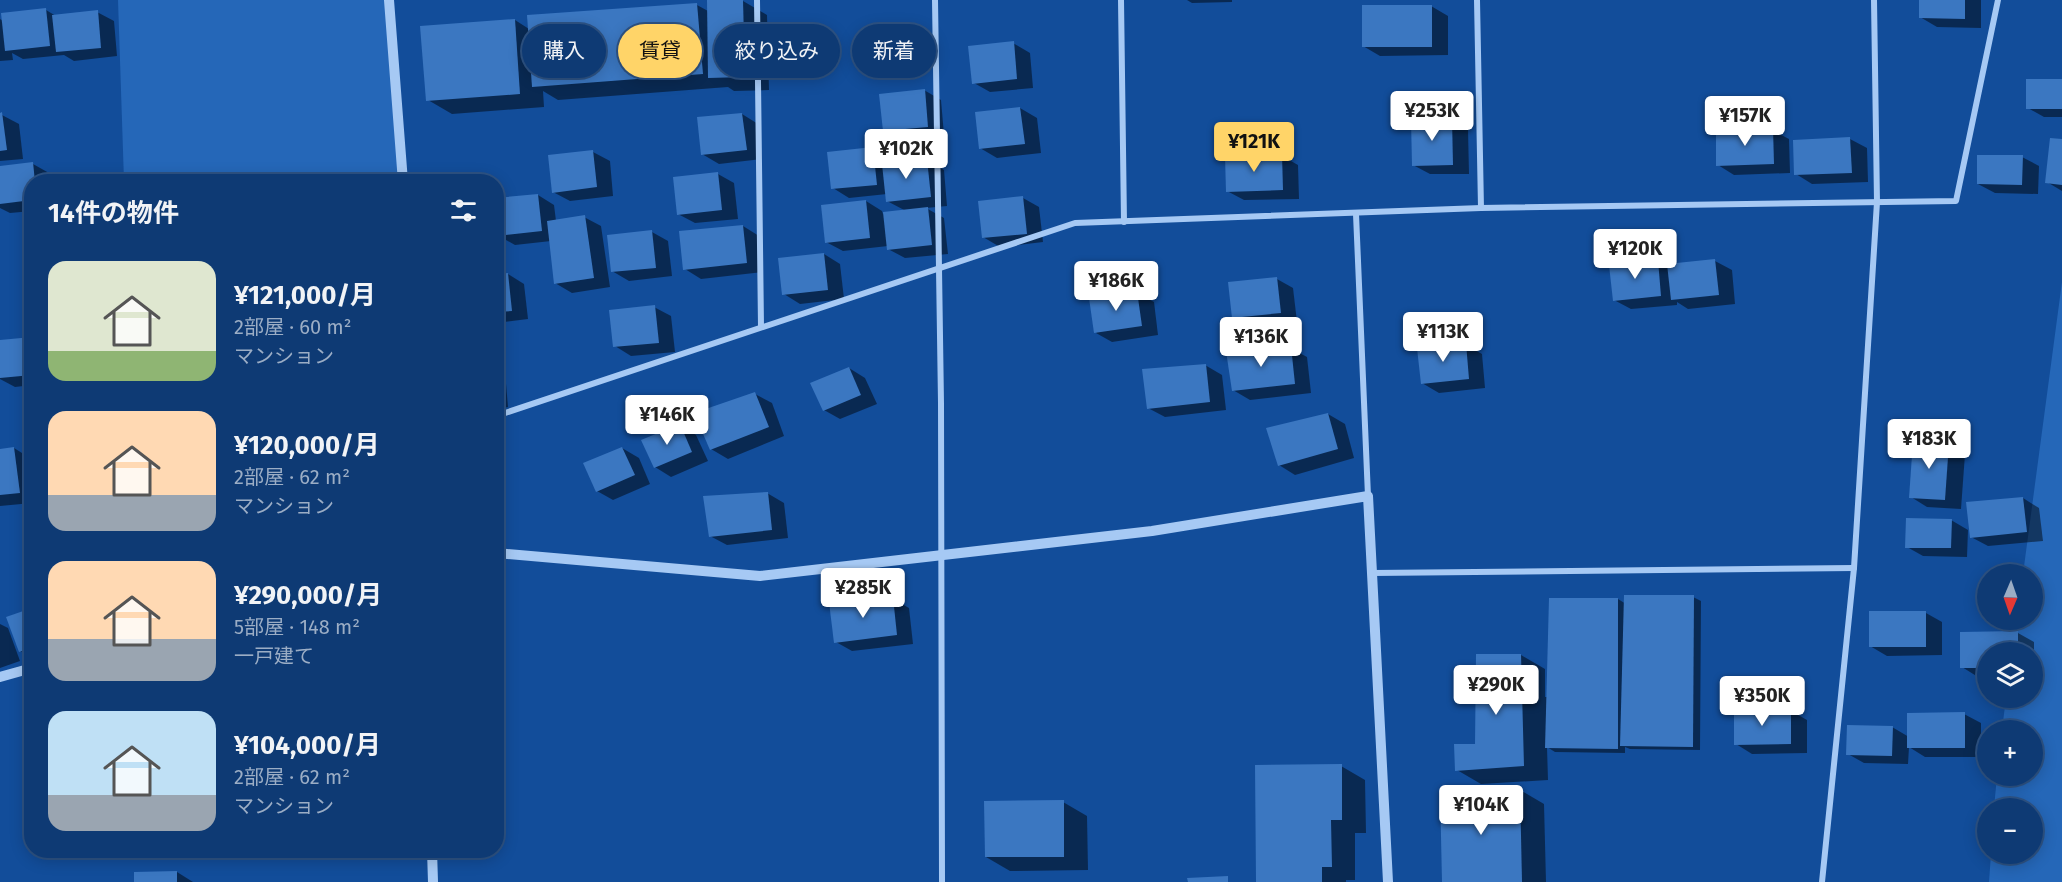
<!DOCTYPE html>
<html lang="ja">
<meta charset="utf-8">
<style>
body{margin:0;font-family:"Fira Sans","Noto Sans JP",sans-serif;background:#1c457c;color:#f1f3f6;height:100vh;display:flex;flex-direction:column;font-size:22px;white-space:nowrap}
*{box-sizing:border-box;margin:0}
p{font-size:20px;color:#9badc5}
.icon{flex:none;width:33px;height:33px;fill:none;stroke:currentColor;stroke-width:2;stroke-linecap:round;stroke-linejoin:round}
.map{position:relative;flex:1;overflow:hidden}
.details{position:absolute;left:24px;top:174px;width:480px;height:684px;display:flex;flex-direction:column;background:#0e3a74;border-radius:24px;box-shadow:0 3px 15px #0003,0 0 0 2px #2e5486}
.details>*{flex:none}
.guide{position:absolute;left:522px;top:24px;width:570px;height:54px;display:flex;gap:12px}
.needle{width:39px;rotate:182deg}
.controls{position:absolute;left:1977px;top:564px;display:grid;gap:12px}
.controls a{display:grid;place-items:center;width:66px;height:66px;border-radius:50%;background:#0e3a74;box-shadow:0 3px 15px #0003,0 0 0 2px #2e5486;font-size:30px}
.price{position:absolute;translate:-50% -51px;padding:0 14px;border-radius:6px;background:#fff;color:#222;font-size:20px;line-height:39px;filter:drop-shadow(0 2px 3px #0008)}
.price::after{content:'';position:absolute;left:50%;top:36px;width:18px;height:14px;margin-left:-9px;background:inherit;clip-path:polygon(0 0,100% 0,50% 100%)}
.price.current{background:#ffd468;color:#111}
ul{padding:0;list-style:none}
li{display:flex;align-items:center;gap:18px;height:150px;padding:0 24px}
li span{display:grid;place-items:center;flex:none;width:168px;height:120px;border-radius:18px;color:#555}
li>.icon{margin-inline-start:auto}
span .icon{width:72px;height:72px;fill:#fffc;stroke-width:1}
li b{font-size:26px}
h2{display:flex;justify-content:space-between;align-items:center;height:72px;padding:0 24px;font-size:26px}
.pill{padding:0 21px;border-radius:27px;background:#0e3a74;box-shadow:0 3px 15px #0003,0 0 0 2px #2e5486;font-size:21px;line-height:54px}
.pill.current{background:#ffd468;color:#111}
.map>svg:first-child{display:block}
</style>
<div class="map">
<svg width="2062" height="882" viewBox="0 0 2062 882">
<rect width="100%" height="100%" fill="#124d9a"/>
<g fill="#2567b8">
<polygon points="118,0 389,0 403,181 124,181"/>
<polygon points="2062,282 2062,882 1989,882 1991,854 2032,854 2032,808 1994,808 1997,776 2032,776 2032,730 2002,730 2006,698 2032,698 2032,652 2012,652 2017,620 2032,620 2032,574 2023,574"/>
</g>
<g fill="#0007">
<polygon points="1187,0 1232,0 1232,2 1192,3"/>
<polygon points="1921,0 1981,0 1981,28 1937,27 1920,17"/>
<polygon points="743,1 767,15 769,90 734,91 728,87 558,100 543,91 544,107 452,114 428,100 515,20 529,29 697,5 708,11"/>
<polygon points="1431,6 1448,16 1448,55 1380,56 1363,46"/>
<polygon points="46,10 56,16 97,12 114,21 117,56 74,61 64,55 23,59 12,53 13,60 0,61 0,19 3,21"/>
<polygon points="903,28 920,38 923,73 880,78 863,68"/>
<polygon points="1013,43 1030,53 1033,88 990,92 974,83"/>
<polygon points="2062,81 2062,117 2044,117 2028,108"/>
<polygon points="924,90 941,100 944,135 901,140 885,130"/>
<polygon points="1020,108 1037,118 1041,153 997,158 980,148"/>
<polygon points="0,114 19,124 23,159 0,161"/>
<polygon points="742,114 758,124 762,159 719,164 702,154"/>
<polygon points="1452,120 1468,130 1469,174 1430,174 1413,165"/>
<polygon points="1772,130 1789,139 1790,173 1734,175 1718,165"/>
<polygon points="1850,139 1867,148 1868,182 1812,184 1796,174"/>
<polygon points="2062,140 2062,191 2047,182"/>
<polygon points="872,149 889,158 890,165 927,161 944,170 947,206 926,208 944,218 948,254 905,258 888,249 888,246 843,251 826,242 866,201 882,211 883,214 906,211 887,201 887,194 849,198 833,188"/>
<polygon points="593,152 610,161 613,196 570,201 553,192"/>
<polygon points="1282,156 1298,165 1299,199 1244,200 1227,191"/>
<polygon points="2022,157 2039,166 2038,194 1995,193 1978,184"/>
<polygon points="33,164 49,173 50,182 32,182 32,211 10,213 0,208 0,167"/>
<polygon points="718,174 734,183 738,219 695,223 678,214"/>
<polygon points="538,195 554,205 556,221 584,217 601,226 610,287 572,293 555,283 551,241 515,245 497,235 498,245 496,245 496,200"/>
<polygon points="1023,198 1039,207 1043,242 1000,247 983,237"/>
<polygon points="743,226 759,236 763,272 701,279 685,269"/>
<polygon points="652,232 668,241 672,276 629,281 612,271"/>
<polygon points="824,254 840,264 844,299 800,304 784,294"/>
<polygon points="1657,261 1669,268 1715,261 1732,270 1735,304 1688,309 1677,302 1677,305 1631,309 1614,300"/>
<polygon points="508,274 524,284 528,319 496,323 496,276"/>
<polygon points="1277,279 1293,288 1297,322 1250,327 1234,317"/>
<polygon points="1137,293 1154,302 1158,335 1112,342 1096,333"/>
<polygon points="654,307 671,316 675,352 631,356 615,346"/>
<polygon points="32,338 32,385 15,387 0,379 0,342"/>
<polygon points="1466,345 1482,354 1485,388 1439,393 1422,383"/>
<polygon points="1290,348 1307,357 1311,393 1250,400 1233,390"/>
<polygon points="1205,365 1222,375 1226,410 1165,417 1148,408"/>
<polygon points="496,368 505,372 508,407 496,409"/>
<polygon points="849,368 865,378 877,404 840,419 824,410"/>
<polygon points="755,394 772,403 784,436 728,459 711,449"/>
<polygon points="1328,414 1345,424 1354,458 1295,475 1279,465"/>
<polygon points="680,425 696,435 708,461 671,477 655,467"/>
<polygon points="1948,444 1965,454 1961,509 1927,507 1911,497"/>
<polygon points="14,448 30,458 32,503 0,506 0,450"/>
<polygon points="622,448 639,458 650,484 613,500 597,491"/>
<polygon points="767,493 784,503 788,538 727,545 710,536"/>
<polygon points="2023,498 2039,508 2043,541 1988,546 1971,537"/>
<polygon points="1951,520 1968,530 1967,557 1923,556 1907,547"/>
<polygon points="1693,597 1701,601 1700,750 1630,749 1625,747 1625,753 1555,752 1547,747 1548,780 1481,784 1457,770 1477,745 1521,655 1545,669 1545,697 1548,697 1618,599 1626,604"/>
<polygon points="893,599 909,608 913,644 852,651 836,642"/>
<polygon points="32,609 32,658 20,651"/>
<polygon points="1926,613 1942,622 1942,655 1887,656 1870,646"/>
<polygon points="0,624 8,628 20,661 0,668"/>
<polygon points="2018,633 2034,642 2034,676 2032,676 2032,652 1988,652 1988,677 1978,677 1962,667"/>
<polygon points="1791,711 1807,720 1807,753 1752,754 1736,744"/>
<polygon points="1964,714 1981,723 1981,757 1925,757 1909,747 1908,764 1864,763 1848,754 1892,727 1909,737"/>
<polygon points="1341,766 1365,780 1366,833 1355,833 1355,880 1346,880 1346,882 1258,882"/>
<polygon points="1520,790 1544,804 1546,882 1444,882"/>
<polygon points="1063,802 1087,816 1088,870 1010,871 986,857"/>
<polygon points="177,872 193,882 135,882"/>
</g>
<g fill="#3b77c1">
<polygon points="707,0 743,0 745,77 708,78"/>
<polygon points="1919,0 1965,0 1965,19 1919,18"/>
<polygon points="697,3 703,74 532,87 527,15"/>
<rect x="1362" y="5" width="70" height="42"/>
<polygon points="46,8 50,46 5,51 1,13"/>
<polygon points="98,10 101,48 56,52 52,15"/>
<polygon points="515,19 520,94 426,101 420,26"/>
<polygon points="904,27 907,64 862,69 858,32"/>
<polygon points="1014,41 1017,79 972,84 968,46"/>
<rect x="2026" y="79" width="36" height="30"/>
<polygon points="925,89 928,127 883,131 879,94"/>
<polygon points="1020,107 1025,144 979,149 975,112"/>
<polygon points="2,112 7,150 0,151 0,113"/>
<polygon points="742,113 747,150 701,155 697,117"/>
<polygon points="1411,119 1452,119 1453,165 1412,166"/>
<polygon points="1773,128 1774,164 1716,166 1716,131"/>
<polygon points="1850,137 1852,173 1794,175 1793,140"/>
<polygon points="2050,138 2062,139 2062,185 2045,183"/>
<polygon points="873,147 877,185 831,189 827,152"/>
<polygon points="593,150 597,187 552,193 548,155"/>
<polygon points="1282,154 1283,190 1226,192 1225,156"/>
<polygon points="1977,155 2023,155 2022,185 1977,184"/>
<polygon points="927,159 931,197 886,202 882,164"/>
<polygon points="33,162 35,182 32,182 32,200 0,204 0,166"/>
<polygon points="718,172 722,210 677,215 673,177"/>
<polygon points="538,194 542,231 497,236 496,198"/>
<polygon points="1023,196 1027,234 982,238 978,201"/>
<polygon points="866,200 870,238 825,243 821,205"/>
<polygon points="928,207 932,245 887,250 883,212"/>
<polygon points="585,215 594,278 554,284 547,221"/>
<polygon points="743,225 747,263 683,270 679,231"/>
<polygon points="652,230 656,268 611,272 607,235"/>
<polygon points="824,253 828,290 782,295 778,258"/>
<polygon points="1715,259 1719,295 1671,300 1667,264"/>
<polygon points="1658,260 1661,296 1613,301 1609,265"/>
<polygon points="508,273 512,311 496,312 496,274"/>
<polygon points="1277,277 1281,313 1232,318 1228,282"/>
<polygon points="1137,291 1142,326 1094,333 1089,298"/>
<polygon points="655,305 659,343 613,347 609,310"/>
<polygon points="32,337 32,375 0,378 0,340"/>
<polygon points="1466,343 1469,379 1421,384 1417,348"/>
<polygon points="1291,346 1295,384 1232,391 1226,351"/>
<polygon points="1206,364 1210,402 1147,409 1142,369"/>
<polygon points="849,367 861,395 823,411 810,383"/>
<polygon points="755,392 769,427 710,450 694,413"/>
<polygon points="1328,413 1338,449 1278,466 1266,428"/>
<polygon points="680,424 692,452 654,468 641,440"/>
<polygon points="1913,441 1949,443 1945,500 1909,498"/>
<polygon points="14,447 20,493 0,495 0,449"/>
<polygon points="622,447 635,475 596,492 583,463"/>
<polygon points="768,492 772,530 709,537 703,496"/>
<polygon points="2023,497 2027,532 1970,538 1966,502"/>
<polygon points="1906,518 1952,519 1951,548 1905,548"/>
<polygon points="1624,595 1694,595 1693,747 1620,746"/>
<polygon points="893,597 897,635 834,643 829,602"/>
<polygon points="1549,598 1618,598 1618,749 1545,748"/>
<polygon points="32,608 32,648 19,652 6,617"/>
<rect x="1869" y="611" width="57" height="36"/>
<polygon points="2018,631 2018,652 1988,652 1988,668 1960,668 1960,632"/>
<polygon points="1476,654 1521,654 1524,766 1455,771 1454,744 1475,744"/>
<polygon points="1734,709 1791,709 1791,744 1734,745"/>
<polygon points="1965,712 1965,748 1907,748 1907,713"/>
<polygon points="1847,725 1893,726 1892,756 1846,755"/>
<polygon points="1342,764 1342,820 1331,820 1332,867 1322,867 1322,882 1256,882 1255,765"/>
<polygon points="1520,789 1522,882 1442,882 1440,791"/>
<polygon points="1064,800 1064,857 985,857 984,801"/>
<polygon points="177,871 177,882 134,882 134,872"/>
<polygon points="1228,876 1228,882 1188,882 1187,878"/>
</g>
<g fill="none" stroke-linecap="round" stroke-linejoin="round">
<g stroke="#a6c9f4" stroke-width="6">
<polyline points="757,0 761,327"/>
<polyline points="935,0 941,403 942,882"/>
<polyline points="1121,0 1124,222"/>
<polyline points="1477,0 1481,208"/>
<polyline points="1356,214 1368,496"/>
<polyline points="496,416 1075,223 1481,208 1956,201 1998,0"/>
<polyline points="1372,573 1854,568"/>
<polyline points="1822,882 1854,568 1877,202 1874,0"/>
</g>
<g stroke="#a6c9f4" stroke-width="10">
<polyline points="389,0 403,182"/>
<polyline points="496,553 760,576 1152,531 1368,496 1388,882"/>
<polyline points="0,677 32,668"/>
<polyline points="432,850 433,882"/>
</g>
</g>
</svg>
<div class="controls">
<a><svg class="needle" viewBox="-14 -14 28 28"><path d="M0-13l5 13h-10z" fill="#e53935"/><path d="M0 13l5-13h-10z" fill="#9badc5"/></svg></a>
<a><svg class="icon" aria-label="layers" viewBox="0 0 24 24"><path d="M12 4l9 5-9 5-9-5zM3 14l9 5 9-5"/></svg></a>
<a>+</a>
<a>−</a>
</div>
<b class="price" style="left:1432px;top:142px">¥253K</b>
<b class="price" style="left:1745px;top:147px">¥157K</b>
<b class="price current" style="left:1254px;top:173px">¥121K</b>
<b class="price" style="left:906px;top:180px">¥102K</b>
<b class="price" style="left:1635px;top:280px">¥120K</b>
<b class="price" style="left:1116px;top:312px">¥186K</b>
<b class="price" style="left:1443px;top:363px">¥113K</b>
<b class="price" style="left:1261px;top:368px">¥136K</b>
<b class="price" style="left:667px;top:446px">¥146K</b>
<b class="price" style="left:1929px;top:470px">¥183K</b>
<b class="price" style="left:863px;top:619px">¥285K</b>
<b class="price" style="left:1496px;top:716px">¥290K</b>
<b class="price" style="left:1762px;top:727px">¥350K</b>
<b class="price" style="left:1481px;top:836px">¥104K</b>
<div class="guide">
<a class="pill">購入</a>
<a class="pill current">賃貸</a>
<a class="pill">絞り込み</a>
<a class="pill">新着</a>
</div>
<section class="details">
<h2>14件の物件<svg class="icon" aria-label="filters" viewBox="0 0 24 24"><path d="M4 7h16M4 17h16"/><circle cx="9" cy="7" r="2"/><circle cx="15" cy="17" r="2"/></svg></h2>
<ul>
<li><span style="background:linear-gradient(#dfe7d0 75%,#8fb573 0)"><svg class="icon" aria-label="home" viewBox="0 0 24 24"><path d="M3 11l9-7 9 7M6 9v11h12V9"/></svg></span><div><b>¥121,000/月</b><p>2部屋 · 60 m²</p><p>マンション</p></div></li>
<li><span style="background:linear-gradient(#ffd9b3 70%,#9aa5b1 0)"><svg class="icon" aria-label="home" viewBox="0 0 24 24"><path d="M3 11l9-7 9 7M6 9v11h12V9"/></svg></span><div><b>¥120,000/月</b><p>2部屋 · 62 m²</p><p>マンション</p></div></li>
<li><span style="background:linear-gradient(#ffd9b3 65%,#9aa5b1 0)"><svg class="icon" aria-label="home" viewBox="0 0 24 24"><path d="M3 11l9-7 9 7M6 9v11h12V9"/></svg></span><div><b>¥290,000/月</b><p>5部屋 · 148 m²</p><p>一戸建て</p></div></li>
<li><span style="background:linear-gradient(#bfe0f5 70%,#9aa5b1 0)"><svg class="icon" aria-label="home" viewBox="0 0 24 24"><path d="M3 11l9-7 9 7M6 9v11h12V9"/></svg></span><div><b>¥104,000/月</b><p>2部屋 · 62 m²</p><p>マンション</p></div></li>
</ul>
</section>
</div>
